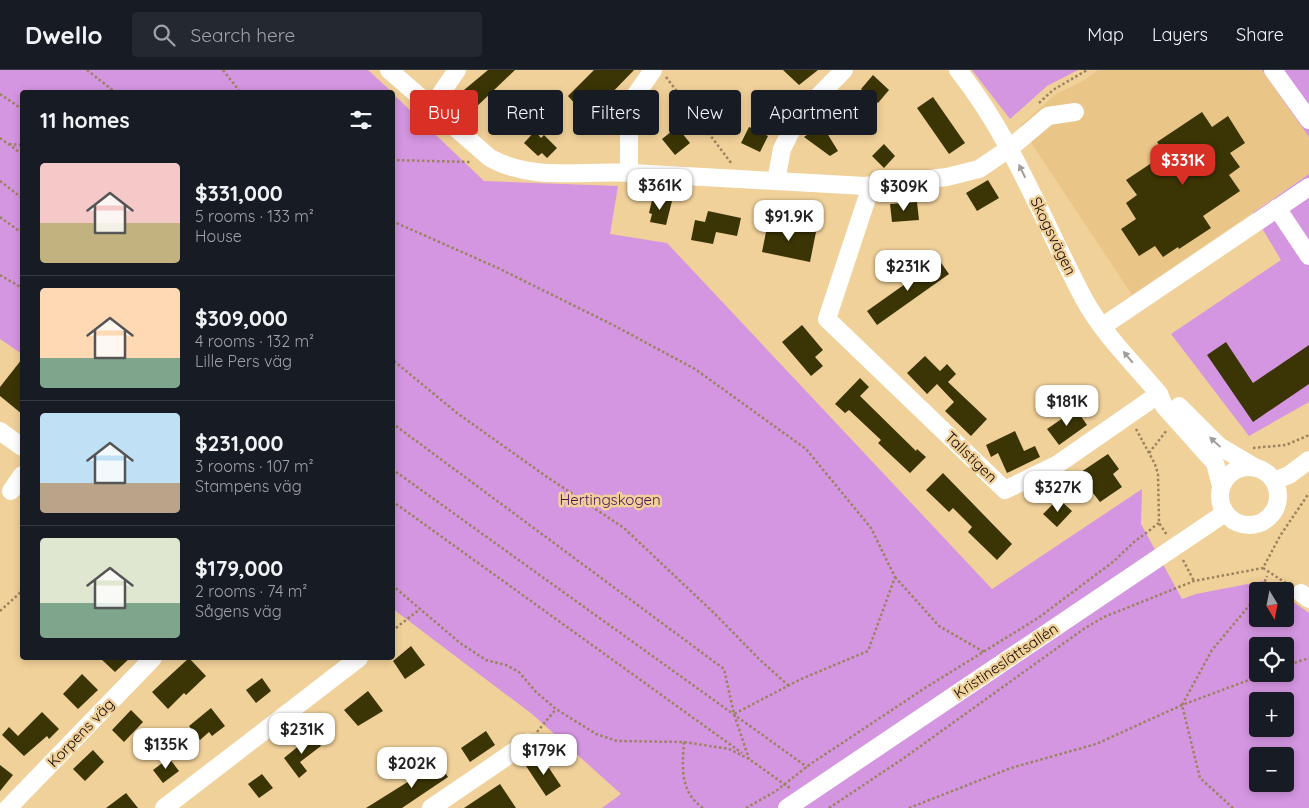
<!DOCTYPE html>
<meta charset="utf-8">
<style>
body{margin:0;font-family:Quicksand,sans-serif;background:#242831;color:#f1f3f6;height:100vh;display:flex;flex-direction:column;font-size:19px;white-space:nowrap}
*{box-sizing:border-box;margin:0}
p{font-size:16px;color:#9ea1a6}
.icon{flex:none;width:28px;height:28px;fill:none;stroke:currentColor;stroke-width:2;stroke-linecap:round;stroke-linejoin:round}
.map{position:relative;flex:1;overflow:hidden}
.panel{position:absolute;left:20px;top:20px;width:375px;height:570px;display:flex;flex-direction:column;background:#171b24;border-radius:5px;box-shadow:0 2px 8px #0003}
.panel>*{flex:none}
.banner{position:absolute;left:410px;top:20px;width:475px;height:45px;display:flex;gap:10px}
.needle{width:32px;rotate:170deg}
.tools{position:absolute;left:1249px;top:512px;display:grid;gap:10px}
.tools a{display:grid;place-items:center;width:45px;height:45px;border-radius:5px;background:#171b24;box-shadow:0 2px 8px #0003;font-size:25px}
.price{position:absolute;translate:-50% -42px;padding:0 11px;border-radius:10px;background:#fff;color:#222;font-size:16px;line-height:32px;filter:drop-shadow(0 1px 2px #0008)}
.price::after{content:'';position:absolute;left:50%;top:30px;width:15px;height:11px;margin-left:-8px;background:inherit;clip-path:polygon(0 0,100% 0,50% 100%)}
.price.active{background:#d93025;color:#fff}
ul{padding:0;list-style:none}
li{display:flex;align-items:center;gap:15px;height:125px;padding:0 20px}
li+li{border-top:1px solid #363941}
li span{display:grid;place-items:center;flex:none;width:140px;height:100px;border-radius:5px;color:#555}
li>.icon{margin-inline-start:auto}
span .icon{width:60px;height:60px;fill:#fffc;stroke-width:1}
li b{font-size:21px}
h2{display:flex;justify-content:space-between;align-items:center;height:60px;padding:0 20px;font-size:21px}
.tag{padding:0 18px;border-radius:5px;background:#171b24;box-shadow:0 2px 8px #0003;font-size:18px;line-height:45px}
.tag.active{background:#d93025;color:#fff}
header{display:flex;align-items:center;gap:30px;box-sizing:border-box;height:70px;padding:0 25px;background:#171b24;border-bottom:1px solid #363941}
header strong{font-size:24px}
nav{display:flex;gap:28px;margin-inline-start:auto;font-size:18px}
.search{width:350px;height:45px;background:#242831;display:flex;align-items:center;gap:12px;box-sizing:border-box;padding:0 18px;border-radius:5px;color:#9ea1a6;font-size:19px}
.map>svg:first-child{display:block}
</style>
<header>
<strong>Dwello</strong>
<div class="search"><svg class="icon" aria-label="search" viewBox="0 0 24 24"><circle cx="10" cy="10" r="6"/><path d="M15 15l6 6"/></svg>Search here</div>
<nav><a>Map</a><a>Layers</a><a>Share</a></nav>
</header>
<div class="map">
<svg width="1309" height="738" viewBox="0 0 1309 738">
<rect width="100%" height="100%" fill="#f1d19a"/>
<polygon fill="#e9c587" points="1098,0 1262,0 1309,67 1309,104 1132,225 1020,56 1056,24 1083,11"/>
<g fill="#d495e1" fill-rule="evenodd">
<polygon points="0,0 368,0 392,22 22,22 22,284 0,269"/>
<polygon points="972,0 1078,0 1047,16 1010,49"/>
<polygon points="1262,0 1309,0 1309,67"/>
<path d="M392 23 484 111 618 116 610 164 667 173 992 519 1142 419 1141 454 1182 529 1196 524 1263 511 1278 521H1258V549H1285V526L1309 543V738H602L621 724 532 644 393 539ZM1258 576H1285V604H1258ZM1258 631H1285V659H1258ZM1258 686H1285V714H1258Z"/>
<polygon points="1309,104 1309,332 1249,366 1171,264 1281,190 1253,143"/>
</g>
<g fill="#3b3505">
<polygon points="488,0 515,0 472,41 458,25"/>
<polygon points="594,0 634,0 605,30 614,39 596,57 568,26"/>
<polygon points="783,0 818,0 799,15"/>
<polygon points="873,5 889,20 878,33 861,19"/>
<polygon points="771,22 788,34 778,49 760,36"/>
<polygon points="933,27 965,73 949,84 917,38"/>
<polygon points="848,31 863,48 850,61 834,44"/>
<polygon points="1202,42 1212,57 1228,46 1245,73 1230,83 1240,97 1229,105 1240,121 1203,146 1211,158 1179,179 1178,177 1163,187 1155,176 1139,186 1121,159 1136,149 1126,133 1137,125 1126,110 1165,84 1157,72"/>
<polygon points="822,55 838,81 830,86 804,67"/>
<polygon points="677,57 690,73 675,85 662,69"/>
<polygon points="749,57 768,66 760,82 741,73"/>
<polygon points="535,61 541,68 544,65 557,78 547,88 542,83 538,86 524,73"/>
<polygon points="884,74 895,86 884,98 872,86"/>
<polygon points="988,110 999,128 977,141 966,123"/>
<polygon points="661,128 672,131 666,155 650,152 652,144 649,143 652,130 660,132"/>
<polygon points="917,132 919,150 892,152 890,134"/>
<polygon points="708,141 741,148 737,166 716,162 713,174 691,170 695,150 705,152"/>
<polygon points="768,152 816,162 810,192 762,182"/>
<polygon points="939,190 949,204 877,255 867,241"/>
<polygon points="802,255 823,280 815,287 823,296 811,306 782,272"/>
<polygon points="1226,272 1253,313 1309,275 1309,314 1253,352 1207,285"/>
<polygon points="925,286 940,301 947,294 956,304 948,312 987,349 971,366 945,341 954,332 937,314 927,324 907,303"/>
<polygon points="22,289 22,344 0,326 0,317"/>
<polygon points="860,308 869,317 860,326 916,381 917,379 926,387 910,403 878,373 881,370 849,340 845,343 835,334"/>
<polygon points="1076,339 1087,355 1059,375 1047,359"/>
<polygon points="1015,361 1024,381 1035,376 1040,387 1007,403 998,383 991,387 986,375"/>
<polygon points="1108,384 1119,399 1113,404 1122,417 1100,432 1078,404"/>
<polygon points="943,403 1012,474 997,490 968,462 972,457 953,438 949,442 926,420"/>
<polygon points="1060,430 1072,441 1057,457 1043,444 1055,432 1057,433"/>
<polygon points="411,576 425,595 405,609 393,591"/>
<polygon points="100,588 130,588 115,602"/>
<polygon points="189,588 206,606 186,625 184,623 168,639 152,622"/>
<polygon points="82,604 98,620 78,639 63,624"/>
<polygon points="262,608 271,621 256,633 246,620"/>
<polygon points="368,621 383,641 358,656 344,640"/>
<polygon points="211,638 225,656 212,666 209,662 200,670 189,656"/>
<polygon points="131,640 143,652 124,672 112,660"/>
<polygon points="42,642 59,659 49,669 47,666 24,686 2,665 9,657 18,666"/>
<polygon points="486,661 495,675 470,692 461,678"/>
<polygon points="312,665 321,676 300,692 307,701 299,708 284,688"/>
<polygon points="93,680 104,692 85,711 73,699"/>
<polygon points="541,686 561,716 546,726 526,696"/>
<polygon points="169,688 179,701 163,713 153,700"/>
<polygon points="438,693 448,707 402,738 366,738"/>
<polygon points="0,695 13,705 0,721"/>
<polygon points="262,704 273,718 259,728 248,714"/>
<polygon points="500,714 516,738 464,738"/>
<polygon points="126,723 138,738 106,738"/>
</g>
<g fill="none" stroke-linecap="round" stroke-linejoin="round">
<g stroke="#9b835e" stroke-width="2.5" stroke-dasharray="2.5 2.5" stroke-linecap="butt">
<polyline points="87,0 115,22"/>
<polyline points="223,0 240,22"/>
<polyline points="666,7 732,94"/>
<polyline points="0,24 22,39"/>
<polyline points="1039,33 1053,20 1087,0"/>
<polyline points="0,68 22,84"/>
<polyline points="9,74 22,75"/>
<polyline points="392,90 471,92"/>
<polyline points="0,111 22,128"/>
<polyline points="0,147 22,163"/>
<polyline points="392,151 498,198 613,255 695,299 806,379 871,458 895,507 868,581 801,609 734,644"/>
<polyline points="0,205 22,218"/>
<polyline points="392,282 394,291 392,299"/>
<polyline points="394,291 457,343 547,407 624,458 714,543 759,589 789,616"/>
<polyline points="392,353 724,599 734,644 749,689"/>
<polyline points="1136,359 1155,394 1158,404 1159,453 1167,465"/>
<polyline points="1253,378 1286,375 1309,365"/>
<polyline points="1149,383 1167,360"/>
<polyline points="392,399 807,697"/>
<polyline points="392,431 742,683"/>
<polyline points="1183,490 1194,511"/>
<polyline points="1263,498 1289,515"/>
<polyline points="895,507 939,556 984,582"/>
<polyline points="392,515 460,573 486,590 506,595 519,602 536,622 556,639 596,664 617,671 684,672 729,679 749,689 791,719"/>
<polyline points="1261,521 1267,506"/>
<polyline points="0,541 22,521"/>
<polyline points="392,561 420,539"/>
<polyline points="1285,596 1309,588"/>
<polyline points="537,662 556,639"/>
<path d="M684 672C682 698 680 722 703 738"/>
<polyline points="746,738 776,721 809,695 925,618 1038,548 1114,491 1134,472 1159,453"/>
<polyline points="829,738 904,688 1085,558 1104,547 1194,511 1263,498 1280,466 1309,423"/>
<polyline points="909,738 1011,698 1096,674 1182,635 1265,604"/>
<polyline points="1233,738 1200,708 1182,635 1212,580 1258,525"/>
</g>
<g stroke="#fff" stroke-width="18">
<path d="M389 0 490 88C534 112 582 100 631 103 709 108 787 111 865 116L947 107 979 99 1010 78 1048 46 1075 42"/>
<path d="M958 0C1013 69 1043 152 1084 229 1103 264 1134 294 1159 324L1164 336 1215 393 1221 416"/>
<polyline points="1273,0 1309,50"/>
<polyline points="431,38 457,0"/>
<polyline points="629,103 629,49 630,33 653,0"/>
<polyline points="776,111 782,79 798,47 844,0"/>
<polyline points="871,116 827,249 1005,420 1058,394 1159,324"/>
<polyline points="1277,138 1309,186"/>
<polyline points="1103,256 1309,117"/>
<polyline points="1179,336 1219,376 1256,398"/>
<polyline points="0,361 22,377"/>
<circle cx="1249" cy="426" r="29"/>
<polyline points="1274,411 1289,405 1309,390"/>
<polyline points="11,421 22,405"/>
<polyline points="1301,523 1309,529"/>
<polyline points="8,738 153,588"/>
<polyline points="164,738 359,588"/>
<polyline points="431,738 528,672"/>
<polyline points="787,738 1225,443"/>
</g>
</g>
<defs><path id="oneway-solid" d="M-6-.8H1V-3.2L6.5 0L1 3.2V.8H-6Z" transform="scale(1.25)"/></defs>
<g fill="#a19d99">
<use href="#oneway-solid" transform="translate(1022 101) rotate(-116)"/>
<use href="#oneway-solid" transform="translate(1128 287) rotate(-130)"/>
<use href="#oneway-solid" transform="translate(1215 372) rotate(-137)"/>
</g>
<g text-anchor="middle" stroke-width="5" stroke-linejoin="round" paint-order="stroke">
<g font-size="15" fill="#140900" stroke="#f1d19a">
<text transform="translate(1053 166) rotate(64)" y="5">Skogsvägen</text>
<text transform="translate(971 387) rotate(44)" y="5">Tallstigen</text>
<text transform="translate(1006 591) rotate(-34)" y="5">Kristineslättsallén</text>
<text transform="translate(81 663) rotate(-46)" y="5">Korpens väg</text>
</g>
<g font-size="15" fill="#4d1159" stroke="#f1d19a">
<text x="610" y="435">Hertingskogen</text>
</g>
</g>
</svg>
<div class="tools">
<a><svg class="needle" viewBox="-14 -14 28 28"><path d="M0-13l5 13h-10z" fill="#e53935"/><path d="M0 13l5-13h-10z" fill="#9ea1a6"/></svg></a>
<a><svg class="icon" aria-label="locate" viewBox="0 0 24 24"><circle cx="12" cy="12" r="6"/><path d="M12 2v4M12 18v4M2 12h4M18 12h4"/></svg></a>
<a>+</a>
<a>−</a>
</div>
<b class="price active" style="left:1183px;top:116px">$331K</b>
<b class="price" style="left:660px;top:141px">$361K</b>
<b class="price" style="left:904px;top:142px">$309K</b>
<b class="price" style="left:789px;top:172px">$91.9K</b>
<b class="price" style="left:908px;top:222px">$231K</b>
<b class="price" style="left:1067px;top:357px">$181K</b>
<b class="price" style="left:1058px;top:443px">$327K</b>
<b class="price" style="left:302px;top:685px">$231K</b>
<b class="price" style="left:166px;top:700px">$135K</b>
<b class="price" style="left:544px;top:706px">$179K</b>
<b class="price" style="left:412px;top:719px">$202K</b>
<div class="banner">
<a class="tag active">Buy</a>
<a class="tag">Rent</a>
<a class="tag">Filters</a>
<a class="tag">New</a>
<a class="tag">Apartment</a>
</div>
<section class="panel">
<h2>11 homes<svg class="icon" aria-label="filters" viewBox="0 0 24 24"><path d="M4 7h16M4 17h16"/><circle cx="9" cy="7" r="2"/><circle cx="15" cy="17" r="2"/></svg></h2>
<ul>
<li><span style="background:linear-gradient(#f6c9c9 60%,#c2b280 0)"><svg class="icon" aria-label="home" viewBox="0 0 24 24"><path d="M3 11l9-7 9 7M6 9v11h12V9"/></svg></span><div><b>$331,000</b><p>5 rooms · 133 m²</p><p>House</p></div></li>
<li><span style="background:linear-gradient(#ffd9b3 70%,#7fa58c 0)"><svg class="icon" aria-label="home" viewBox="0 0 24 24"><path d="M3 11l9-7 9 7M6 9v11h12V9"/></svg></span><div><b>$309,000</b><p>4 rooms · 132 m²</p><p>Lille Pers väg</p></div></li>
<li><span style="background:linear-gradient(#bfe0f5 70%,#b9a48a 0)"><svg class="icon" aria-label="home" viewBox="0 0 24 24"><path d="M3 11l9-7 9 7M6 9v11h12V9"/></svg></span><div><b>$231,000</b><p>3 rooms · 107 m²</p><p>Stampens väg</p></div></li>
<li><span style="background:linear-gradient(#dfe7d0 65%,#7fa58c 0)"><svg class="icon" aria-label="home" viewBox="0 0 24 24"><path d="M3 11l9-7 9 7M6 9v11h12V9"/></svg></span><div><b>$179,000</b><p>2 rooms · 74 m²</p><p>Sågens väg</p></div></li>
</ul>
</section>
</div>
